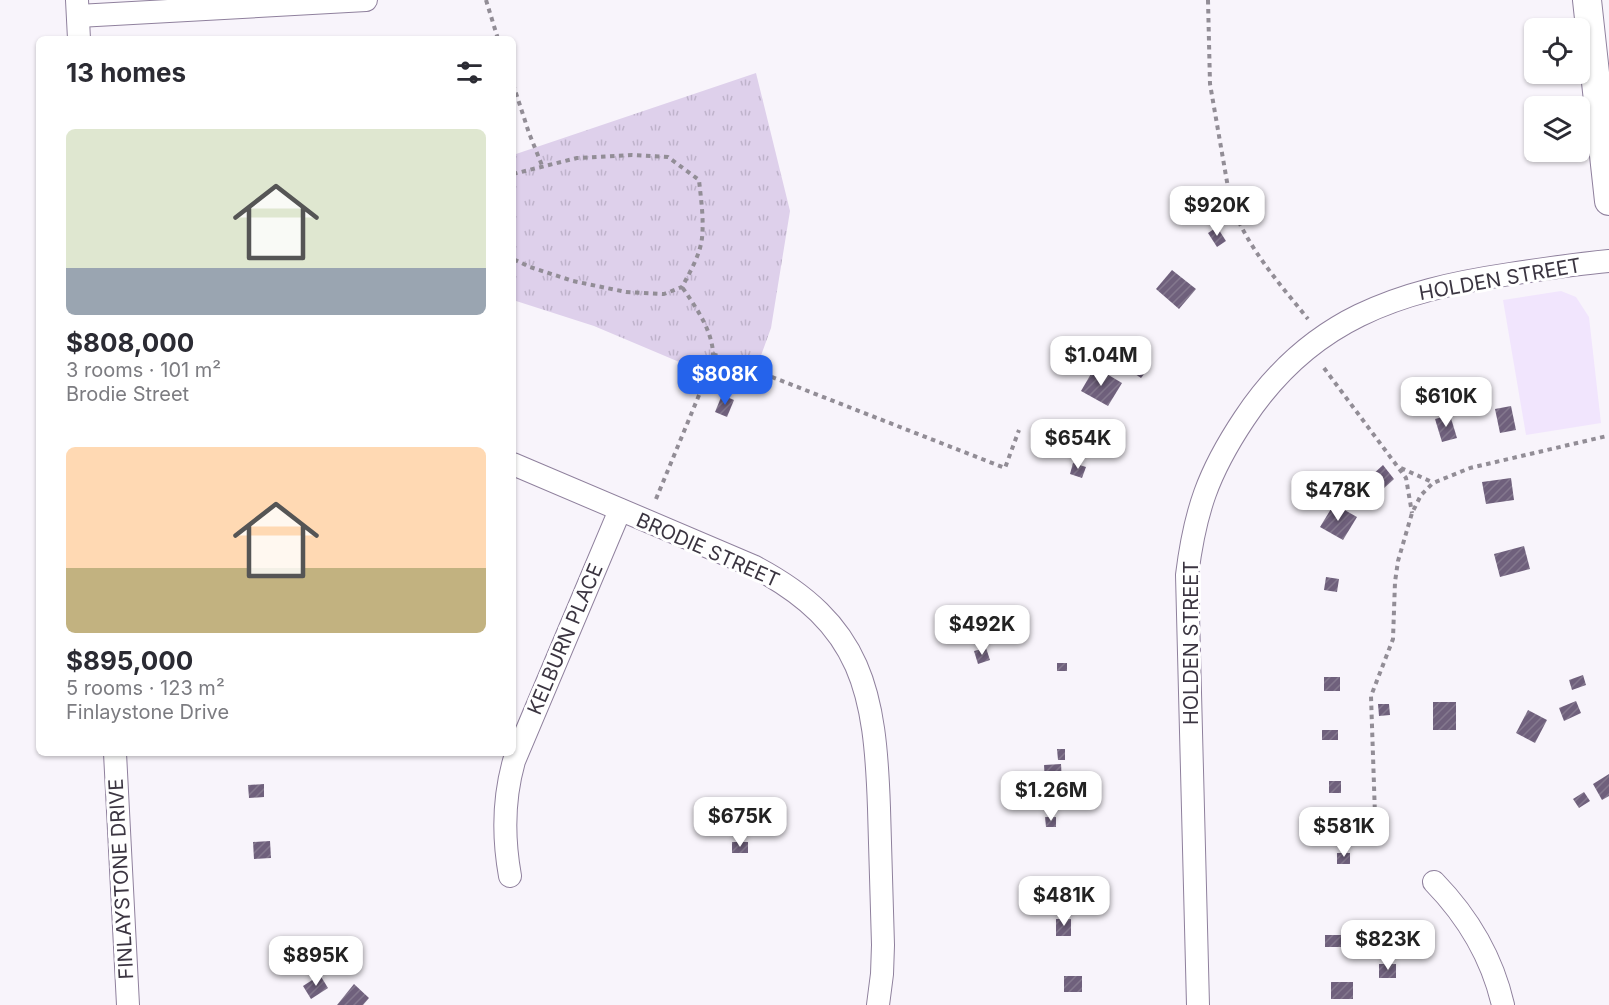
<!DOCTYPE html>
<meta charset="utf-8">
<style>
body{margin:0;font-family:Inter,sans-serif;background:#f7f7f7;color:#2b2b33;height:100vh;display:flex;flex-direction:column;font-size:22px;white-space:nowrap}
*{box-sizing:border-box;margin:0}
p{font-size:20px;color:#7c7c81}
.icon{flex:none;width:33px;height:33px;fill:none;stroke:currentColor;stroke-width:2;stroke-linecap:round;stroke-linejoin:round}
.map{position:relative;flex:1;overflow:hidden}
.details{position:absolute;left:36px;top:36px;width:480px;height:720px;display:flex;flex-direction:column;background:#fff;border-radius:9px;box-shadow:0 2px 4px #0004}
.details>*{flex:none}
.controls{position:absolute;left:1524px;top:18px;display:grid;gap:12px}
.controls a{display:grid;place-items:center;width:66px;height:66px;border-radius:9px;background:#fff;box-shadow:0 2px 4px #0004;font-size:30px}
.price{position:absolute;translate:-50% -51px;padding:0 14px;border-radius:12px;background:#fff;color:#222;font-size:20px;line-height:39px;filter:drop-shadow(0 2px 3px #0008)}
.price::after{content:'';position:absolute;left:50%;top:36px;width:18px;height:14px;margin-left:-9px;background:inherit;clip-path:polygon(0 0,100% 0,50% 100%)}
.price.current{background:#2563eb;color:#fff}
ul{padding:0;list-style:none}
li{display:grid;align-content:center;gap:12px;height:318px;padding:0 30px}
li span{display:grid;place-items:center;height:186px;border-radius:9px;color:#555}
li>.icon{margin-inline-start:auto}
span .icon{width:108px;height:108px;fill:#fffc;stroke-width:1}
li b{font-size:26px}
h2{display:flex;justify-content:space-between;align-items:center;height:72px;padding:0 30px;font-size:26px}
.map>svg:first-child{display:block}
</style>
<div class="map">
<svg width="1609" height="1005" viewBox="0 0 1609 1005">
<defs>
<pattern id="grass-tufts" width="24" height="20" patternUnits="userSpaceOnUse" patternTransform="scale(1.5)"><rect width="24" height="20" fill="#ded0eb"/><path d="M3 7l-1-3M5 7V3M7 7l1-3M15 17l-1-3M17 17v-4M19 17l1-3" fill="none" stroke="#bfb3cb"/></pattern>
<pattern id="building-hatch" width="6" height="6" patternUnits="userSpaceOnUse" patternTransform="scale(1.5)"><rect width="6" height="6" fill="#6f607c"/><path d="M-1 1l2-2M0 6l6-6M5 7l2-2" fill="none" stroke="#84788e"/></pattern>
</defs>
<rect width="100%" height="100%" fill="#f8f4fb"/>
<polygon fill="#f1e5fd" points="1561,291 1576,297 1589,317 1601,423 1526,435 1503,300"/>
<polygon fill="url(#grass-tufts)" points="756,73 790,211 771,328 748,391 594,326 513,300 513,155"/>
<g fill="url(#building-hatch)">
<polygon points="1217,227 1226,241 1217,247 1208,233"/>
<polygon points="1172,270 1196,289 1179,309 1156,289"/>
<polygon points="1137,360 1149,368 1141,378 1129,370"/>
<polygon points="1095,367 1122,383 1108,406 1081,391"/>
<polygon points="722,395 734,400 727,417 715,412"/>
<polygon points="1511,406 1516,430 1500,433 1495,409"/>
<polygon points="1450,415 1457,438 1442,442 1435,419"/>
<polygon points="1073,427 1088,434 1080,451 1065,445"/>
<polygon points="1073,463 1086,467 1082,478 1070,474"/>
<polygon points="1383,465 1394,479 1382,490 1371,476"/>
<polygon points="1511,478 1514,500 1486,504 1482,482"/>
<polygon points="1334,504 1357,517 1343,540 1320,527"/>
<polygon points="1524,546 1530,569 1500,577 1494,554"/>
<polygon points="1326,577 1339,579 1337,592 1324,590"/>
<polygon points="986,648 990,660 978,664 974,651"/>
<rect x="1057" y="663" width="10" height="8"/>
<polygon points="1583,675 1586,685 1572,690 1569,680"/>
<rect x="1324" y="677" width="16" height="14"/>
<polygon points="1576,701 1581,713 1564,721 1559,708"/>
<rect x="1433" y="702" width="23" height="28"/>
<polygon points="1378,704 1389,704 1390,715 1379,716"/>
<polygon points="1528,710 1547,720 1535,743 1516,733"/>
<rect x="1322" y="730" width="16" height="10"/>
<polygon points="1057,749 1065,749 1065,760 1058,760"/>
<polygon points="1061,764 1062,782 1045,783 1044,765"/>
<polygon points="1609,774 1609,796 1602,800 1593,784"/>
<rect x="1329" y="781" width="12" height="12"/>
<polygon points="264,784 264,797 249,798 248,785"/>
<polygon points="1584,792 1590,801 1579,808 1573,799"/>
<polygon points="1045,817 1056,817 1056,827 1046,827"/>
<polygon points="270,841 271,858 254,859 253,842"/>
<rect x="732" y="842" width="16" height="11"/>
<rect x="1337" y="853" width="13" height="11"/>
<rect x="1056" y="919" width="15" height="17"/>
<polygon points="1325,935 1345,935 1346,947 1325,947"/>
<rect x="1379" y="964" width="17" height="14"/>
<polygon points="320,975 328,988 311,999 303,986"/>
<rect x="1064" y="976" width="18" height="16"/>
<rect x="1331" y="982" width="22" height="17"/>
<polygon points="354,984 369,998 363,1005 337,1005"/>
</g>
<g fill="none" stroke-linecap="round" stroke-linejoin="round">
<defs>
<g id="minor">
<polyline points="77,0 79,39"/>
<polyline points="78,16 366,0"/>
<path d="M513 464 753 566C864 624 875 693 879 808 880 854 882 900 883 945L882 974 878 1005"/>
<polyline points="115,753 128,1005"/>
<path d="M510 876C503 837 503 800 514 761L620 510"/>
<path d="M1434 882C1468 917 1492 957 1503 1005"/>
<path d="M1198 1005 1187 575C1195 511 1208 473 1244 419 1310 319 1397 291 1510 274 1543 269 1576 264 1609 261"/>
</g>
<polyline id="tertiary" points="1587,0 1609,201"/>
</defs>
<use href="#minor" stroke="#8f809d" stroke-width="24"/>
<use href="#tertiary" stroke="#8f809d" stroke-width="30"/>
<g stroke="#928d96" stroke-width="4" stroke-dasharray="4.5 4.5" stroke-linecap="butt">
<polyline points="486,0 498,39"/>
<path d="M1208 0 1210 84 1230 199C1244 244 1279 283 1308 319"/>
<polyline points="513,84 529,133 543,168"/>
<path d="M513 174 577 158 632 155 668 157 699 180C701 199 704 219 702 238 700 255 690 272 682 287L664 294 626 292 573 281 530 267 513 259"/>
<polyline points="713,354 1005,468 1019,430"/>
<polyline points="1324,368 1406,478 1412,513"/>
<polyline points="1401,468 1432,482"/>
<path d="M656 499 709 371C710 365 713 358 713 352 711 328 695 306 682 287"/>
<polyline points="1376,845 1371,696 1393,639 1395,582 1398,561 1412,513 1421,495 1433,483 1470,468 1607,436"/>
</g>
<use href="#minor" stroke="#fff" stroke-width="22"/>
<use href="#tertiary" stroke="#fff" stroke-width="28"/>
</g>
<g text-anchor="middle" stroke-width="6" stroke-linejoin="round" paint-order="stroke">
<g font-size="20" fill="#3b3541" stroke="#fff">
<text transform="translate(1500 279) rotate(-10)" y="7">HOLDEN STREET</text>
<text transform="translate(708 550) rotate(24)" y="7">BRODIE STREET</text>
<text transform="translate(565 639) rotate(-67)" y="7">KELBURN PLACE</text>
<text transform="translate(1191 643) rotate(-90)" y="7">HOLDEN STREET</text>
<text transform="translate(121 879) rotate(-93)" y="7">FINLAYSTONE DRIVE</text>
</g>
</g>
</svg>
<div class="controls">
<a><svg class="icon" aria-label="locate" viewBox="0 0 24 24"><circle cx="12" cy="12" r="6"/><path d="M12 2v4M12 18v4M2 12h4M18 12h4"/></svg></a>
<a><svg class="icon" aria-label="layers" viewBox="0 0 24 24"><path d="M12 4l9 5-9 5-9-5zM3 14l9 5 9-5"/></svg></a>
</div>
<b class="price" style="left:1217px;top:237px">$920K</b>
<b class="price" style="left:1101px;top:387px">$1.04M</b>
<b class="price current" style="left:725px;top:406px">$808K</b>
<b class="price" style="left:1446px;top:428px">$610K</b>
<b class="price" style="left:1078px;top:470px">$654K</b>
<b class="price" style="left:1338px;top:522px">$478K</b>
<b class="price" style="left:982px;top:656px">$492K</b>
<b class="price" style="left:1051px;top:822px">$1.26M</b>
<b class="price" style="left:740px;top:848px">$675K</b>
<b class="price" style="left:1344px;top:858px">$581K</b>
<b class="price" style="left:1064px;top:927px">$481K</b>
<b class="price" style="left:1388px;top:971px">$823K</b>
<b class="price" style="left:316px;top:987px">$895K</b>
<section class="details">
<h2>13 homes<svg class="icon" aria-label="filters" viewBox="0 0 24 24"><path d="M4 7h16M4 17h16"/><circle cx="9" cy="7" r="2"/><circle cx="15" cy="17" r="2"/></svg></h2>
<ul>
<li><span style="background:linear-gradient(#dfe7d0 75%,#9aa5b1 0)"><svg class="icon" aria-label="home" viewBox="0 0 24 24"><path d="M3 11l9-7 9 7M6 9v11h12V9"/></svg></span><div><b>$808,000</b><p>3 rooms · 101 m²</p><p>Brodie Street</p></div></li>
<li><span style="background:linear-gradient(#ffd9b3 65%,#c2b280 0)"><svg class="icon" aria-label="home" viewBox="0 0 24 24"><path d="M3 11l9-7 9 7M6 9v11h12V9"/></svg></span><div><b>$895,000</b><p>5 rooms · 123 m²</p><p>Finlaystone Drive</p></div></li>
</ul>
</section>
</div>
